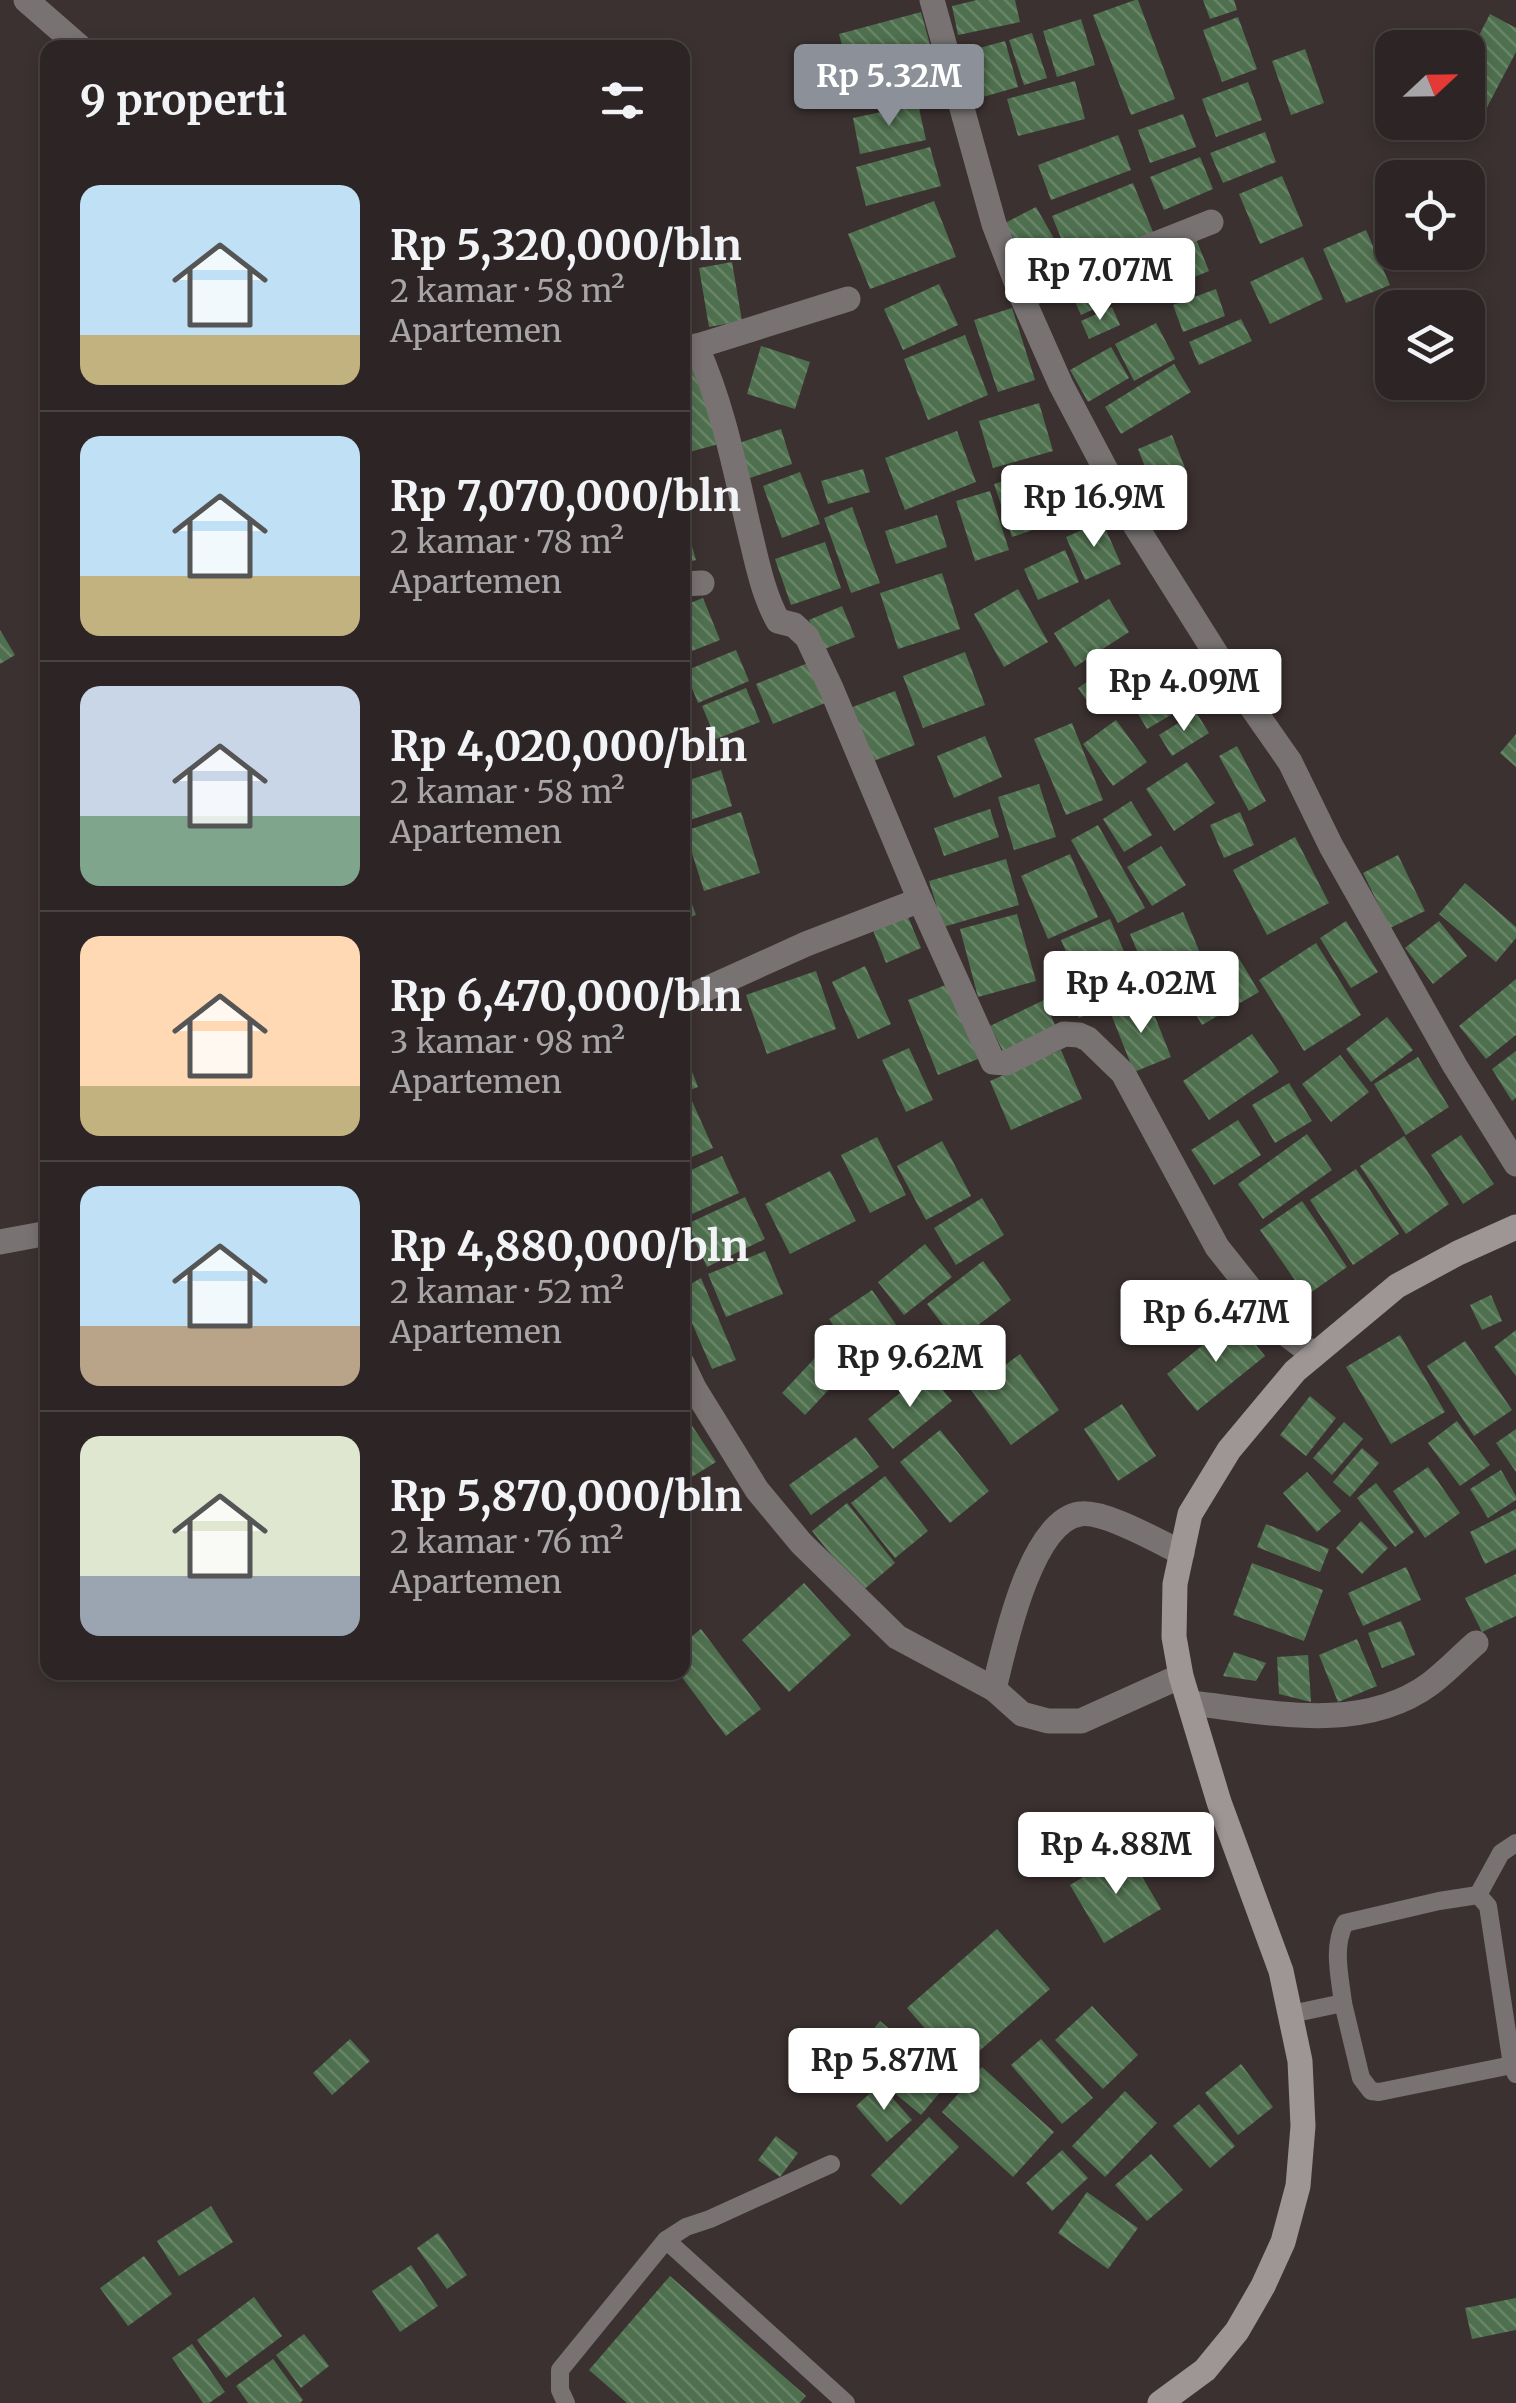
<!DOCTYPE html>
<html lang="id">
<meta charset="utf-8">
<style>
body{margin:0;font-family:Merriweather,serif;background:#393132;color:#f1f3f6;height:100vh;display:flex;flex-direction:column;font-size:38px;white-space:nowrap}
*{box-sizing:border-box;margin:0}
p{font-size:32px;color:#a7a5a7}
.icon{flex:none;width:55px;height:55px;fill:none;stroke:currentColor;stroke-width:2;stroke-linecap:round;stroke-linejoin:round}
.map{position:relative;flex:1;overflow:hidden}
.side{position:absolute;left:40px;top:40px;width:650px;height:1640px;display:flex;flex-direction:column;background:#2d2525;border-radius:20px;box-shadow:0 5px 15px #0003,0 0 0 2px #484242}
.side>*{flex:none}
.needle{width:65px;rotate:68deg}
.fabs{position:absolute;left:1375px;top:30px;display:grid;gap:20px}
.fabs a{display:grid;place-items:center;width:110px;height:110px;border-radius:20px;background:#2d2525;box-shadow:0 5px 15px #0003,0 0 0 2px #484242;font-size:50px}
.price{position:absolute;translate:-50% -85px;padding:0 22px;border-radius:10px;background:#fff;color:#222;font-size:32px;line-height:65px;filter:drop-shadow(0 2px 5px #0008)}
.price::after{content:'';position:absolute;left:50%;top:60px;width:30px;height:22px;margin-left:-15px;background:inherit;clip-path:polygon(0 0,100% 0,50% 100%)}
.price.on{background:#8c9099;color:#fff}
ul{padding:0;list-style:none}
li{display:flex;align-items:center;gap:30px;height:250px;padding:0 40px}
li+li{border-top:2px solid #484242}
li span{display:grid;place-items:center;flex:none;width:280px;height:200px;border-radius:20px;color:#555}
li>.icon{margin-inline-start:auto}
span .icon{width:120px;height:120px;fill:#fffc;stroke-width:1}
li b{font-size:42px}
h2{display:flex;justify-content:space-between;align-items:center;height:120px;padding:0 40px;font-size:42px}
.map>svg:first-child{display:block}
</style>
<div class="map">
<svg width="1516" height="2403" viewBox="0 0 1516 2403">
<defs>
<pattern id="building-back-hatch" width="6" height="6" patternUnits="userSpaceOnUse" patternTransform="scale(2.5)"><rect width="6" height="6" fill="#4f704e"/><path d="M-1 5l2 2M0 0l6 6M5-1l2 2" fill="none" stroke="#698568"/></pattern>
</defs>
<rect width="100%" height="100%" fill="#3c3131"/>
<g fill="url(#building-back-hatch)">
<polygon points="977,0 1015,0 1020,22 958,35 952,6"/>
<polygon points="1135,0 1138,0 1175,99 1131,115 1093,15"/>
<polygon points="1203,0 1234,0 1237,10 1210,19"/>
<polygon points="921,12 935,63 853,85 839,34"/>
<polygon points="1490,14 1516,28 1516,52 1484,113 1468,105 1468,57"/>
<polygon points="1238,17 1257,69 1222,82 1203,30"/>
<polygon points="1081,19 1095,65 1057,77 1043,31"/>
<polygon points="1032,33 1047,78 1024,85 1009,40"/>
<polygon points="1005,41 1018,87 979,98 965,52"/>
<polygon points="1305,49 1324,103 1291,115 1272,61"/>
<polygon points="1075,81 1085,119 1018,136 1007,99"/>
<polygon points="1248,82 1262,120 1216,137 1202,99"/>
<polygon points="918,104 926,140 860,154 853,118"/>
<polygon points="1183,114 1196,147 1150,163 1138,130"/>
<polygon points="1265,132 1276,162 1223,183 1210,153"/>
<polygon points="1118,135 1131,170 1051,200 1038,165"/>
<polygon points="930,147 941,186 866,206 856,167"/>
<polygon points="1200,157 1213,189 1164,210 1150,177"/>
<polygon points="1282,176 1303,226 1260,244 1239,194"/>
<polygon points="1133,183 1153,232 1072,265 1052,216"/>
<polygon points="934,201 956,257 870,289 848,234"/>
<polygon points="1036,207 1056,242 1025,259 1005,223"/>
<polygon points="1366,230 1390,285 1346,303 1323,249"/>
<polygon points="1196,239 1209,271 1165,289 1152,257"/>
<polygon points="1303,257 1323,299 1270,324 1250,282"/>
<polygon points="732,262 742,321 709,327 699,268"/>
<polygon points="1123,262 1136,290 1081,315 1068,286"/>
<polygon points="939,284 958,325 903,350 884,309"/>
<polygon points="1216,289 1225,316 1183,332 1173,305"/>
<polygon points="1112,307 1120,325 1089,339 1081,321"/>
<polygon points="1012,308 1035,380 998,392 974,320"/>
<polygon points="1241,319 1252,341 1199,365 1189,342"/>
<polygon points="1156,323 1175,359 1134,381 1115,344"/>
<polygon points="965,335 988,395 928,420 904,359"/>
<polygon points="761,346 810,362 795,409 747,394"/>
<polygon points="1111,347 1129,378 1088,402 1070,370"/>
<polygon points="695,360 719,444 682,454 682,364"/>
<polygon points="1174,364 1191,392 1121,434 1105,407"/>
<polygon points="1039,403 1053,451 993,468 979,421"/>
<polygon points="781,429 792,464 747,479 736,444"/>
<polygon points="957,431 976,482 905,510 885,458"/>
<polygon points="1172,435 1185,468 1151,482 1138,449"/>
<polygon points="1076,467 1093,509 1058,523 1041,481"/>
<polygon points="863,469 870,492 828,504 821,481"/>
<polygon points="800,472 820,524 782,538 763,486"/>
<polygon points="1029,473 1047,525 1012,537 994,484"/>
<polygon points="990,491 1009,550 975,561 956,501"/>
<polygon points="852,507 880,583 851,593 824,518"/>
<polygon points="937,515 947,547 896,564 885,531"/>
<polygon points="1102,521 1121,564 1085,580 1066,537"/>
<polygon points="690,539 696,560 682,564 682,541"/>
<polygon points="825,542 841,588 791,605 775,559"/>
<polygon points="1065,550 1079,582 1038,600 1024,569"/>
<polygon points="942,573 960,629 898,649 880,593"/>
<polygon points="1018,589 1048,642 1004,667 974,614"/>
<polygon points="703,598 720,640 682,655 682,606"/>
<polygon points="1109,599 1129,632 1075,667 1054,633"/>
<polygon points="842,606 855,637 822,650 809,620"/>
<polygon points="0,630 15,655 0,664"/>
<polygon points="736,650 749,681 698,703 685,671"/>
<polygon points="1132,651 1148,675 1094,711 1078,688"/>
<polygon points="965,652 985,705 923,728 903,676"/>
<polygon points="1190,658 1210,692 1147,729 1127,695"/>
<polygon points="808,663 825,703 773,724 756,684"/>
<polygon points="746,688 760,722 716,739 702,706"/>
<polygon points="895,691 915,745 871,762 850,708"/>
<polygon points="1196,712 1209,733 1172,756 1159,735"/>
<polygon points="1116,720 1147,762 1113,786 1083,744"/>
<polygon points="1072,723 1103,800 1066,815 1034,739"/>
<polygon points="1516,734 1516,767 1500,753"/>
<polygon points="985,736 1002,777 954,798 937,756"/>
<polygon points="1237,746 1266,801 1249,811 1219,756"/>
<polygon points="1187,762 1215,803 1174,831 1146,789"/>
<polygon points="721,770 732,806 684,822 682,782"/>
<polygon points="1039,784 1056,837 1014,850 998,797"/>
<polygon points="1131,801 1152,835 1124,852 1103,819"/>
<polygon points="990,809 999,837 944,856 934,828"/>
<polygon points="741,812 760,873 704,891 685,831"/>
<polygon points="1240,812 1254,845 1224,858 1210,825"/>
<polygon points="1098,825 1145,908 1118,923 1071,840"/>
<polygon points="1295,837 1329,903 1267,935 1233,870"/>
<polygon points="1161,846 1186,885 1152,906 1127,867"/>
<polygon points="1070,854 1098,917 1048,939 1021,876"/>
<polygon points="1398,855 1425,911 1390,928 1363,873"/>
<polygon points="1006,859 1019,905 943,927 929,881"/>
<polygon points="683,880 696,915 682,920 682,881"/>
<polygon points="1465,883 1516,927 1516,938 1496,962 1439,914"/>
<polygon points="906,912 921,948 886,963 872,928"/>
<polygon points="1183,912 1203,960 1150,982 1130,934"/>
<polygon points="1017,914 1036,981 978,997 960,929"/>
<polygon points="1110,919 1126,956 1077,977 1061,940"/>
<polygon points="1346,921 1378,972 1351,988 1320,938"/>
<polygon points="1439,921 1467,956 1433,984 1405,948"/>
<polygon points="1316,943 1361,1015 1304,1051 1259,980"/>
<polygon points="1237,955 1259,992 1202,1025 1180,987"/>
<polygon points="1129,963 1140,994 1079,1018 1067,987"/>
<polygon points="865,966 891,1024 858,1039 832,982"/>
<polygon points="816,971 836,1029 767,1054 746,995"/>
<polygon points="1516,979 1516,1035 1486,1059 1459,1026"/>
<polygon points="948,984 978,1059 938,1075 908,1000"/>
<polygon points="1148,999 1171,1057 1134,1072 1111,1014"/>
<polygon points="1044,1000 1055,1025 1003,1051 990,1026"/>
<polygon points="1387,1017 1413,1050 1371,1082 1346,1049"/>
<polygon points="1252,1034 1279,1072 1209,1120 1183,1081"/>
<polygon points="682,1046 698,1087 682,1093"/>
<polygon points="909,1048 933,1100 906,1112 882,1060"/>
<polygon points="1061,1050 1082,1099 1011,1130 990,1081"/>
<polygon points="1516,1051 1516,1098 1512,1101 1492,1069"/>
<polygon points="1340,1055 1369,1092 1331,1122 1302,1084"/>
<polygon points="1418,1057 1449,1107 1406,1135 1374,1084"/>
<polygon points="1289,1083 1312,1121 1275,1143 1252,1105"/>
<polygon points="692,1101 713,1148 682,1161 682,1106"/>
<polygon points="1238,1120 1261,1155 1214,1185 1191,1150"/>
<polygon points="1307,1134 1332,1170 1263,1219 1238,1184"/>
<polygon points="1461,1135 1494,1184 1463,1204 1431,1155"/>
<polygon points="1404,1136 1449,1204 1406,1234 1360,1166"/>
<polygon points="877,1137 906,1195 870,1213 841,1155"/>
<polygon points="942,1141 971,1196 926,1220 897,1166"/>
<polygon points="722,1156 739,1193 692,1214 682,1192 682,1174"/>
<polygon points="1356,1169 1399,1234 1353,1265 1310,1200"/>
<polygon points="830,1171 856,1221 790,1254 765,1204"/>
<polygon points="745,1197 765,1239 707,1267 687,1224"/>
<polygon points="982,1198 1004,1235 956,1265 934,1228"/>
<polygon points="1302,1201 1347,1267 1306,1296 1260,1230"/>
<polygon points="925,1244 952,1277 904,1315 878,1282"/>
<polygon points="765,1251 783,1294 726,1317 708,1274"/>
<polygon points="983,1261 1011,1300 956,1342 927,1304"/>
<polygon points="701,1278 736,1360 712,1369 682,1300 682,1289"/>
<polygon points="872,1290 897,1326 854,1355 829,1319"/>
<polygon points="1491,1295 1502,1321 1482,1330 1470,1305"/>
<polygon points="1235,1319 1265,1356 1197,1411 1167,1374"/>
<polygon points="1516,1330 1516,1376 1494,1347"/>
<polygon points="1400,1335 1445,1412 1391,1444 1346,1367"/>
<polygon points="1465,1341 1512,1410 1474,1436 1427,1366"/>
<polygon points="830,1342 853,1364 805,1415 782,1393"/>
<polygon points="1020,1354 1059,1410 1011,1445 971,1390"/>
<polygon points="927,1371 952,1401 893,1449 868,1419"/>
<polygon points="1310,1396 1336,1418 1306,1456 1280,1435"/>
<polygon points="1122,1404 1156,1456 1118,1481 1084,1429"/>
<polygon points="689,1421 716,1462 682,1483 682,1426"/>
<polygon points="1457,1421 1490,1465 1460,1486 1428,1443"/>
<polygon points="1344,1422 1363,1439 1332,1475 1313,1458"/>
<polygon points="1516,1429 1516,1472 1496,1443"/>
<polygon points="940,1430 989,1491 950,1523 900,1462"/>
<polygon points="856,1437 879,1467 811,1515 789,1485"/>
<polygon points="1362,1448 1379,1463 1350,1497 1333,1482"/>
<polygon points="1428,1467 1460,1513 1425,1538 1393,1491"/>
<polygon points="1501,1470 1516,1496 1516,1500 1488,1518 1470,1489"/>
<polygon points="1307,1472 1341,1511 1317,1532 1283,1493"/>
<polygon points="885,1476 928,1531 895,1558 851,1503"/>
<polygon points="1376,1483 1414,1532 1395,1547 1357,1498"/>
<polygon points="847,1503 895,1563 861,1592 812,1531"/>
<polygon points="1516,1509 1516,1549 1485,1564 1470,1532"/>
<polygon points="1361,1521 1388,1548 1362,1574 1336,1548"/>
<polygon points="1266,1524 1329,1549 1320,1572 1257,1547"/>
<polygon points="1252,1563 1323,1590 1304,1641 1233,1615"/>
<polygon points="1406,1567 1421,1600 1363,1626 1348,1593"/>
<polygon points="1516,1574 1516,1616 1482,1632 1465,1598"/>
<polygon points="804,1583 851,1635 789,1692 742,1640"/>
<polygon points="1401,1621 1415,1655 1382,1668 1368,1633"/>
<polygon points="701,1629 761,1709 726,1736 678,1672 682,1672 682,1644"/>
<polygon points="1357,1639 1377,1686 1338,1702 1319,1655"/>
<polygon points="1234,1652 1266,1663 1256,1681 1223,1676"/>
<polygon points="1308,1655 1311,1702 1279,1694 1277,1657"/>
<polygon points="1127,1851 1161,1909 1104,1943 1070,1885"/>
<polygon points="997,1929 1050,1989 960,2068 907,2008"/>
<polygon points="1092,2006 1138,2055 1103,2089 1055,2040"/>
<polygon points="880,2021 951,2079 921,2115 851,2057"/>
<polygon points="350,2039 370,2061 332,2095 313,2073"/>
<polygon points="1041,2039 1093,2098 1062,2124 1011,2065"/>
<polygon points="1241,2064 1273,2107 1238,2135 1205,2093"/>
<polygon points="982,2067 1054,2132 1013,2177 942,2112"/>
<polygon points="880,2084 912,2120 887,2142 856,2106"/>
<polygon points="1125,2091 1157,2123 1105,2177 1072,2146"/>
<polygon points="1199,2104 1235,2146 1210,2168 1173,2126"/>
<polygon points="929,2117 959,2147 901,2205 871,2175"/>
<polygon points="776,2136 798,2153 780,2177 758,2160"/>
<polygon points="1062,2150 1088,2178 1052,2211 1026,2183"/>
<polygon points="1151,2154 1183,2190 1147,2221 1115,2185"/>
<polygon points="1087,2192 1138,2228 1108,2269 1058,2233"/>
<polygon points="211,2206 233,2242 179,2276 157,2241"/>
<polygon points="438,2233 467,2275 447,2289 417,2248"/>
<polygon points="144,2256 172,2294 128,2326 100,2288"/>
<polygon points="411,2265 438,2306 400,2332 372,2291"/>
<polygon points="670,2276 806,2396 800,2403 627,2403 589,2370"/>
<polygon points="254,2297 282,2336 226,2378 197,2340"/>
<polygon points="1516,2298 1516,2330 1472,2339 1465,2308"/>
<polygon points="304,2334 329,2366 301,2388 276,2355"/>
<polygon points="192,2344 225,2392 209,2403 203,2403 172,2358"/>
<polygon points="273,2359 303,2400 300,2403 248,2403 236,2386"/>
</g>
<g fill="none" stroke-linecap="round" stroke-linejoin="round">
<g stroke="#787372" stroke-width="18">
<polyline points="1478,1895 1501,1853 1516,1843"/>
<path d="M1343 2003C1340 1977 1332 1947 1345 1923L1439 1901 1478 1895 1488 1906 1512 2065 1516 2074"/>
<polyline points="1291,2014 1343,2003 1361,2078 1371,2091 1379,2092 1512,2065"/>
<polyline points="666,2240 846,2403"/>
<polyline points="566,2403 560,2390 560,2370 666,2240 686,2227 710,2219 831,2164"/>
</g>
<g stroke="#787372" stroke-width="25">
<polyline points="26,0 81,48"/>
<polyline points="932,0 994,224 1022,297 1061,385 1135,525 1230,676 1290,762 1331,846 1455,1066 1516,1164"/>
<polyline points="1022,297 1211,222"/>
<path d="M696 346C722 403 734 464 748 525 756 557 762 592 778 621L794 625 807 637 831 688 920 900 993 1062 1006 1063 1064 1034 1079 1035 1088 1039 1123 1073 1217 1247 1286 1334 1314 1355"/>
<polyline points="682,351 848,299"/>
<polyline points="682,584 702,583"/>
<polyline points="682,1000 806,944 920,900"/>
<polyline points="0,1242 48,1233"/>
<polyline points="682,1363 694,1388 757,1490 801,1543 897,1637 994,1689 1022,1714 1048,1721 1081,1721 1181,1676"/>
<path d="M994 1689C1004 1648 1030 1521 1080 1514 1104 1510 1159 1542 1182 1553"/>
<path d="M1191 1703C1269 1712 1362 1734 1430 1684 1446 1672 1461 1656 1476 1643"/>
</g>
<polyline stroke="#9e9595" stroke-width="25" points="1160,2403 1205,2370 1237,2331 1263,2286 1283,2242 1298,2186 1303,2126 1300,2061 1281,1971 1219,1802 1181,1676 1174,1637 1175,1584 1190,1514 1229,1450 1295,1371 1397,1286 1458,1253 1516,1227"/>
</g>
</svg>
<div class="fabs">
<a><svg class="needle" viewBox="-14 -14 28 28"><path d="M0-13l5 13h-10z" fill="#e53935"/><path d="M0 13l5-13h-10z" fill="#a7a5a7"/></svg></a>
<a><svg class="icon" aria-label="locate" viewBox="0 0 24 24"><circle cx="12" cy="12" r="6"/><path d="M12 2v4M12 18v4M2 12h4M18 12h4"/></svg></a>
<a><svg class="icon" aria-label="layers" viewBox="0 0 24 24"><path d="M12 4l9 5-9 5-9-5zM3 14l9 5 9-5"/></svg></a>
</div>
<b class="price on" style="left:889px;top:129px">Rp 5.32M</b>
<b class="price" style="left:1100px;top:323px">Rp 7.07M</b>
<b class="price" style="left:1094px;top:550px">Rp 16.9M</b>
<b class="price" style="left:1184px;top:734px">Rp 4.09M</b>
<b class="price" style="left:1141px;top:1036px">Rp 4.02M</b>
<b class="price" style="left:1216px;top:1365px">Rp 6.47M</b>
<b class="price" style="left:910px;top:1410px">Rp 9.62M</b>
<b class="price" style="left:1116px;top:1897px">Rp 4.88M</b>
<b class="price" style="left:884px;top:2113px">Rp 5.87M</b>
<section class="side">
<h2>9 properti<svg class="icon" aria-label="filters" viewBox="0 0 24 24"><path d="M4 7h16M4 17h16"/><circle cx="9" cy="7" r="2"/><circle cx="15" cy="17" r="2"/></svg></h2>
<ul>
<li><span style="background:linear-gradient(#bfe0f5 75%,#c2b280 0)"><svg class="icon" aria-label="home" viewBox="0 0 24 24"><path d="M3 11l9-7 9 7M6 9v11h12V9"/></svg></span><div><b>Rp 5,320,000/bln</b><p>2 kamar · 58 m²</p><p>Apartemen</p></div></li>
<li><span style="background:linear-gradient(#bfe0f5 70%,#c2b280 0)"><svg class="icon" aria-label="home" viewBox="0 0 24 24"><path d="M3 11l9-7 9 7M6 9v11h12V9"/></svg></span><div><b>Rp 7,070,000/bln</b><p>2 kamar · 78 m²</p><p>Apartemen</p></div></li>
<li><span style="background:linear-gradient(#c9d6e8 65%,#7fa58c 0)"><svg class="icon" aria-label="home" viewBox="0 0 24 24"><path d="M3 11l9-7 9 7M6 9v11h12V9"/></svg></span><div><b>Rp 4,020,000/bln</b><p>2 kamar · 58 m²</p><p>Apartemen</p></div></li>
<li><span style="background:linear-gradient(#ffd9b3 75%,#c2b280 0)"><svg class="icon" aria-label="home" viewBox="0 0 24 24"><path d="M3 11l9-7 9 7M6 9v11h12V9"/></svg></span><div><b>Rp 6,470,000/bln</b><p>3 kamar · 98 m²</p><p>Apartemen</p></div></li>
<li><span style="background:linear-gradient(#bfe0f5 70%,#b9a48a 0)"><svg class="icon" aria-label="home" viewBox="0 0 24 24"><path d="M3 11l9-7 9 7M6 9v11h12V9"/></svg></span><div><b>Rp 4,880,000/bln</b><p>2 kamar · 52 m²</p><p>Apartemen</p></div></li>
<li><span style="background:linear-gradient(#dfe7d0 70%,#9aa5b1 0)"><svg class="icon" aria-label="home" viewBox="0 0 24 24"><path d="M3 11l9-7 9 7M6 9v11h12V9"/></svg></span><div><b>Rp 5,870,000/bln</b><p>2 kamar · 76 m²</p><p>Apartemen</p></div></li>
</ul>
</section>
</div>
